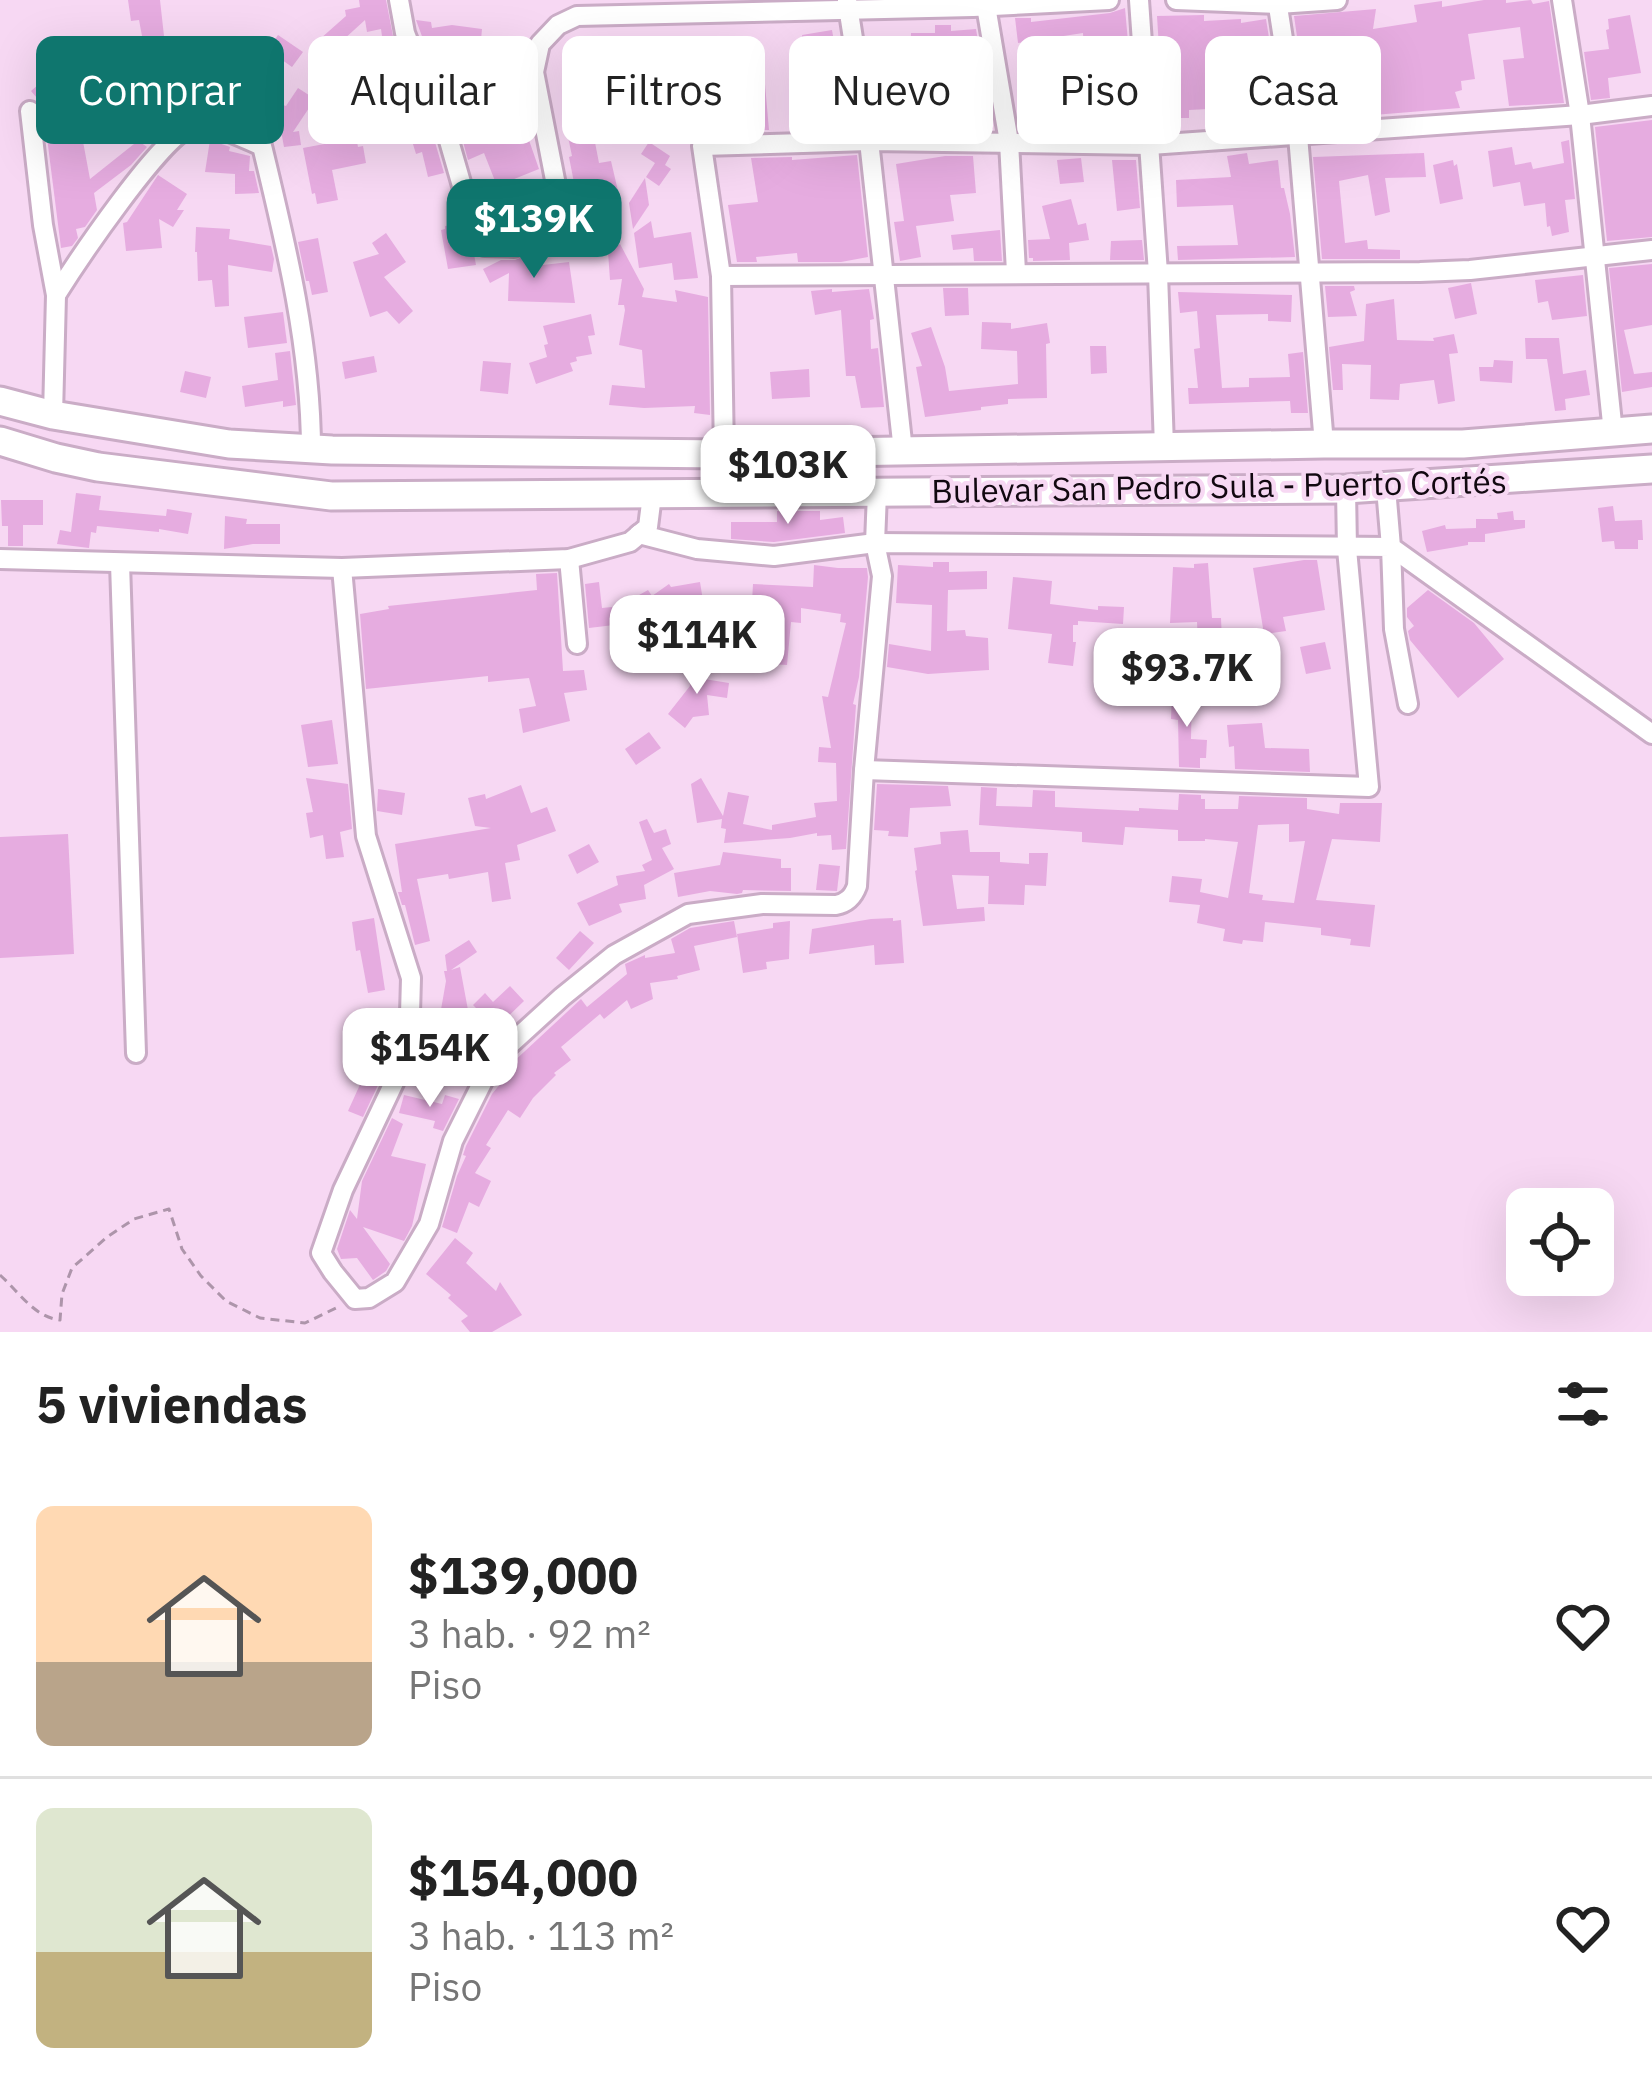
<!DOCTYPE html>
<html lang="es">
<meta charset="utf-8">
<style>
body{margin:0;font-family:"IBM Plex Sans",sans-serif;background:#f6f6f6;color:#222;height:100vh;display:flex;flex-direction:column;font-size:45px;white-space:nowrap}
*{box-sizing:border-box;margin:0}
p{font-size:39px;color:#767676}
.icon{flex:none;width:66px;height:66px;fill:none;stroke:currentColor;stroke-width:2;stroke-linecap:round;stroke-linejoin:round}
.map{position:relative;height:1332px;overflow:hidden}
.panel{display:flex;flex-direction:column;background:#fff;flex:1}
.panel>*{flex:none}
.top-card{position:absolute;left:36px;top:36px;width:1581px;height:108px;display:flex;gap:24px}
.controls{position:absolute;left:1506px;top:1188px;display:grid;gap:24px}
.controls a{display:grid;place-items:center;width:108px;height:108px;border-radius:18px;background:#fff;box-shadow:0 12px 48px #0002;font-size:60px}
.price{position:absolute;translate:-50% -102px;padding:0 27px;border-radius:24px;background:#fff;color:#222;font-size:39px;line-height:78px;filter:drop-shadow(0 3px 6px #0008)}
.price::after{content:'';position:absolute;left:50%;top:72px;width:36px;height:27px;margin-left:-18px;background:inherit;clip-path:polygon(0 0,100% 0,50% 100%)}
.price.current{background:#0f766e;color:#fff}
ul{padding:0;list-style:none}
li{display:flex;align-items:center;gap:36px;height:300px;padding:0 36px}
li+li{border-top:3px solid #e0e0e0}
li span{display:grid;place-items:center;flex:none;width:336px;height:240px;border-radius:18px;color:#555}
li>.icon{margin-inline-start:auto}
span .icon{width:144px;height:144px;fill:#fffc;stroke-width:1}
li b{font-size:51px}
h2{display:flex;justify-content:space-between;align-items:center;height:144px;padding:0 36px;font-size:51px}
.pill{padding:0 42px;border-radius:18px;background:#fff;box-shadow:0 12px 48px #0002;font-size:42px;line-height:108px}
.pill.current{background:#0f766e;color:#fff}
.map>svg:first-child{display:block}
</style>
<div class="map">
<svg width="1652" height="1332" viewBox="0 0 1652 1332">
<rect width="100%" height="100%" fill="#f7d8f3"/>
<g fill="#e6ace0" fill-rule="evenodd">
<polygon points="128,0 160,0 167,63 178,103 167,106 146,104 143,92 152,89 139,20 131,21"/>
<polygon points="359,0 386,0 394,41 383,43 381,29 367,32 365,20 331,51 320,39 346,16 345,10 360,7"/>
<polygon points="1484,0 1506,0 1506,3 1531,0 1533,4 1549,1 1564,103 1509,106 1503,60 1524,58 1520,27 1468,34 1475,79 1461,81 1462,90 1455,92 1460,108 1324,119 1322,96 1306,98 1294,16 1376,9 1373,29 1417,22 1414,5 1442,1 1442,7"/>
<polygon points="1125,8 1131,76 1123,76 1131,118 1094,125 1092,117 1027,120 1025,96 1086,93 1083,33 1018,43 1015,18 1031,18 1031,22 1110,13"/>
<polygon points="1204,15 1204,21 1241,19 1241,23 1266,19 1279,100 1278,123 1248,125 1249,107 1189,110 1189,118 1172,118 1171,70 1164,69 1159,48 1157,16"/>
<polygon points="1630,15 1641,73 1608,78 1610,98 1591,100 1584,52 1609,49 1606,30 1609,29 1608,19"/>
<polygon points="416,20 431,22 432,28 452,25 482,29 480,51 438,46 466,106 473,103 483,128 508,117 504,92 521,90 526,120 522,120 539,169 497,186 484,153 468,160 458,123 445,99"/>
<polygon points="935,25 951,25 951,31 976,29 993,129 943,129 943,124 890,128 884,69 910,66 911,33 935,33"/>
<polygon points="832,30 841,83 845,83 851,128 823,129 821,116 813,117 811,98 820,97 816,67 814,54 805,56 802,35"/>
<polygon points="278,35 303,52 292,67 268,50"/>
<polygon points="762,50 769,130 698,131 692,56"/>
<polygon points="584,62 601,64 593,132 599,163 611,161 618,191 594,196 599,205 585,213 574,194 576,193 569,157 572,156 567,132 574,130 578,105 573,104 577,72 582,73"/>
<polygon points="247,66 250,106 247,105 246,115 226,113 230,84 220,85 219,68"/>
<polygon points="658,72 664,124 634,127 630,92 641,90 639,75"/>
<polygon points="46,78 64,99 73,96 81,119 79,120 90,179 134,144 112,118 123,109 147,137 140,142 147,147 131,165 94,193 97,210 85,227 76,229 78,238 72,246 61,248 44,114 49,112 31,91"/>
<polygon points="298,88 315,99 293,132 299,131 301,145 284,147 276,103 286,106"/>
<polygon points="390,89 421,111 432,132 444,173 428,177 422,152 416,154 406,121"/>
<polygon points="351,120 352,126 354,125 358,147 363,146 366,163 332,170 338,200 317,204 315,193 312,194 303,148 340,141 336,123"/>
<polygon points="1652,120 1652,237 1607,241 1595,127"/>
<polygon points="210,140 230,147 229,151 250,156 249,171 254,171 259,193 235,194 235,174 205,172"/>
<polygon points="1569,140 1575,199 1565,200 1569,232 1552,236 1550,226 1547,227 1545,203 1524,206 1520,182 1493,187 1488,151 1512,147 1515,165 1531,162 1533,169 1564,163 1561,142"/>
<polygon points="649,142 670,156 665,165 671,169 659,186 646,177 655,163 641,154"/>
<polygon points="1247,153 1249,164 1278,160 1281,188 1284,188 1290,214 1295,257 1178,260 1177,246 1238,245 1233,205 1177,207 1176,180 1231,177 1227,156"/>
<polygon points="1424,153 1426,177 1385,178 1390,212 1375,216 1368,175 1339,181 1345,243 1367,240 1368,249 1400,250 1400,259 1322,259 1313,157"/>
<polygon points="857,155 868,257 841,262 798,262 797,253 756,257 757,262 737,262 728,205 758,202 751,158 792,157 792,160"/>
<polygon points="945,156 973,156 976,193 950,195 954,221 916,226 921,257 900,261 894,222 904,221 896,164"/>
<polygon points="1081,158 1084,182 1060,184 1057,160"/>
<polygon points="1112,160 1136,160 1140,208 1117,211"/>
<polygon points="1453,160 1454,166 1457,164 1463,199 1440,204 1433,165"/>
<polygon points="158,175 187,194 177,210 184,210 173,227 159,219 162,248 126,251 123,223 127,222"/>
<polygon points="645,178 649,205 633,229 629,203"/>
<polygon points="1071,199 1078,225 1086,223 1089,240 1069,243 1070,260 1033,261 1033,258 1029,258 1028,240 1050,239 1042,206"/>
<polygon points="651,221 654,238 691,232 698,278 674,280 672,263 639,268 634,233"/>
<polygon points="459,224 474,254 476,265 448,269 441,230 445,229 445,226"/>
<polygon points="196,227 230,229 229,239 271,246 274,259 272,272 228,265 229,306 215,307 212,280 198,281 197,252 195,252"/>
<polygon points="1000,230 1002,261 974,261 973,248 953,250 951,235"/>
<polygon points="386,233 406,262 384,277 413,311 399,324 387,311 370,317 353,262 379,254 372,243"/>
<polygon points="318,238 328,292 312,295 309,281 306,281 298,242"/>
<polygon points="1142,240 1144,260 1110,260 1111,241"/>
<polygon points="620,244 644,289 642,297 677,302 675,290 708,297 710,415 694,413 695,406 644,408 609,405 612,385 645,388 642,350 619,345 625,310 624,305 618,305 622,279 610,280 608,252"/>
<polygon points="529,254 534,266 569,262 575,303 508,301 509,273 490,283 483,269 501,260 515,260"/>
<polygon points="1652,264 1652,325 1624,330 1634,374 1652,372 1652,387 1622,392 1609,268"/>
<polygon points="1583,275 1587,316 1552,320 1548,301 1538,303 1535,280"/>
<polygon points="1471,283 1477,314 1455,319 1448,288"/>
<polygon points="1325,286 1354,286 1355,290 1350,292 1357,316 1328,317"/>
<polygon points="943,288 968,288 969,315 945,316"/>
<polygon points="832,289 832,292 869,289 874,319 870,320 871,349 878,348 884,407 861,408 855,376 846,376 841,310 815,315 811,291"/>
<polygon points="1178,292 1292,295 1291,322 1268,321 1268,314 1216,315 1222,388 1249,387 1249,378 1290,377 1288,354 1303,352 1308,413 1291,413 1290,401 1189,404 1188,388 1198,388 1194,349 1200,348 1197,311 1180,313"/>
<polygon points="1394,299 1397,340 1434,341 1433,338 1454,334 1458,353 1449,354 1455,401 1438,404 1434,380 1400,384 1399,400 1370,399 1371,365 1342,364 1343,390 1333,390 1329,347 1364,341 1366,304"/>
<polygon points="283,312 287,343 248,348 244,317"/>
<polygon points="591,314 595,335 588,336 592,354 576,357 577,361 570,363 573,371 536,384 529,363 547,357 544,345 548,344 543,326"/>
<polygon points="982,322 1011,323 1011,329 1047,323 1050,343 1046,344 1047,398 1008,399 1008,404 981,407 981,410 925,417 916,367 922,366 911,333 931,327 945,367 949,391 1018,384 1017,351 981,349"/>
<polygon points="1525,338 1559,338 1563,374 1586,370 1590,395 1565,399 1566,410 1555,411 1547,359 1526,359"/>
<polygon points="1090,346 1106,346 1107,373 1091,374"/>
<polygon points="290,351 296,405 283,407 283,401 245,407 242,386 278,380 275,353"/>
<polygon points="374,356 377,372 345,379 342,362"/>
<polygon points="1494,360 1513,361 1512,383 1480,381 1479,367 1493,367"/>
<polygon points="483,361 511,363 508,394 480,391"/>
<polygon points="809,369 810,397 772,399 770,372"/>
<polygon points="185,371 211,377 206,398 180,392"/>
<polygon points="76,493 101,496 99,510 166,516 167,509 192,513 188,534 159,529 159,532 97,526 96,533 91,532 89,548 57,544 60,530 71,532"/>
<polygon points="1,500 43,500 43,525 23,525 23,546 8,546 8,526 2,526"/>
<polygon points="1613,506 1615,521 1642,520 1643,540 1638,540 1638,549 1615,549 1614,541 1602,542 1598,508"/>
<polygon points="777,511 820,511 820,520 843,517 845,533 774,542 731,539 731,522 777,522"/>
<polygon points="1513,511 1514,520 1525,520 1525,528 1485,534 1485,542 1468,542 1468,545 1427,552 1422,531 1445,525 1446,529 1476,528 1476,519 1498,519 1497,513"/>
<polygon points="225,516 247,519 246,524 280,524 280,544 253,544 224,549"/>
<polygon points="1304,560 1317,560 1325,610 1283,617 1286,631 1264,634 1253,568"/>
<polygon points="933,562 949,562 949,572 987,571 987,589 948,590 947,631 965,630 966,636 988,638 989,670 928,674 887,667 889,644 931,651 932,605 896,603 898,565 933,567"/>
<polygon points="1208,563 1212,618 1221,618 1222,641 1198,642 1197,622 1170,623 1173,567 1194,568 1194,564"/>
<polygon points="814,565 838,568 867,568 868,577 859,677 853,704 856,705 846,849 832,850 831,835 817,836 817,833 790,838 724,843 726,829 721,828 722,819 697,823 691,784 701,778 723,816 728,792 749,796 743,824 772,830 772,825 816,817 814,803 837,801 836,763 818,762 819,747 831,748 822,696 828,697 846,623 840,622 841,614 801,608 801,623 791,622 787,665 769,664 773,621 751,620 753,584 813,587"/>
<polygon points="557,573 563,671 584,670 587,690 564,693 570,721 523,733 519,709 536,706 529,678 488,682 488,676 366,689 360,614 389,609 388,606 537,590 536,574"/>
<polygon points="1013,577 1052,581 1050,604 1098,610 1098,606 1124,607 1123,624 1078,621 1078,625 1073,625 1073,642 1076,642 1073,666 1048,663 1052,634 1008,629"/>
<polygon points="599,582 602,608 612,607 614,625 589,628 585,584"/>
<polygon points="700,582 705,613 669,619 675,632 655,640 632,599 648,590 652,596 669,584 671,587"/>
<polygon points="1428,590 1474,623 1504,659 1458,698 1410,640 1408,631 1414,626 1407,617 1407,608"/>
<polygon points="1325,642 1331,669 1306,674 1300,647"/>
<polygon points="703,665 704,679 729,683 727,698 707,695 709,715 693,717 685,728 668,714 690,686 688,666"/>
<polygon points="1172,689 1192,689 1191,739 1207,740 1206,758 1200,758 1200,768 1179,767 1178,720 1171,719"/>
<polygon points="332,720 338,764 308,767 301,725"/>
<polygon points="1262,723 1265,748 1309,749 1310,772 1235,769 1234,746 1229,747 1227,725"/>
<polygon points="649,732 661,748 636,765 625,749"/>
<polygon points="306,778 348,784 352,829 340,832 344,857 326,859 323,835 310,838 306,813 313,812"/>
<polygon points="877,784 948,786 951,806 910,808 908,837 888,836 889,831 874,830"/>
<polygon points="521,785 531,813 547,807 556,831 517,845 520,860 505,863 511,899 492,902 488,872 449,879 448,874 417,879 430,941 415,945 405,905 402,905 398,892 402,892 395,844 491,828 475,826 468,798 485,794 486,799"/>
<path d="M981 787 997 788 996 806 1032 807 1033 790 1055 791V807L1139 811V808L1178 810 1179 794 1201 795V799H1205V809H1238L1239 796 1307 798V809L1339 814 1340 803H1382L1380 842 1332 839 1316 900 1375 905 1370 947 1350 945 1351 939 1321 935V928L1265 922 1263 942 1243 940 1242 944 1223 941 1225 929 1197 923 1200 905 1169 902 1172 876 1202 879 1200 892 1228 898 1238 842 1205 839V841H1178V830L1125 827 1123 845 1082 842V832L979 825ZM1289 824V842L1305 841 1294 903 1262 900 1263 895 1249 893 1258 825Z"/>
<polygon points="378,789 405,793 402,815 377,811"/>
<polygon points="647,819 654,833 666,829 671,844 662,848 674,869 644,885 646,899 619,904 622,912 589,926 577,903 618,885 616,876 645,871 642,865 652,860 639,822"/>
<polygon points="968,830 970,852 1000,852 1000,862 1029,864 1029,853 1048,853 1046,886 1025,885 1024,905 988,904 989,876 952,875 957,909 984,907 985,921 923,926 915,871 917,870 914,848 941,844 940,832"/>
<polygon points="68,834 74,954 0,958 0,837"/>
<polygon points="589,844 599,862 577,874 568,855"/>
<polygon points="723,852 781,859 781,868 791,868 791,891 743,890 742,893 737,894 710,891 678,897 674,873 720,865"/>
<polygon points="819,864 840,866 837,891 816,890"/>
<polygon points="374,918 385,990 368,993 360,950 356,951 352,922"/>
<polygon points="893,918 893,921 901,920 904,963 875,965 874,945 809,954 812,929 871,919"/>
<polygon points="734,921 737,937 694,946 700,970 677,976 678,979 650,983 653,999 631,1009 627,1000 604,1019 600,1014 561,1047 571,1060 554,1073 556,1075 533,1098 520,1118 508,1110 486,1145 491,1148 475,1173 491,1181 479,1207 469,1202 457,1233 442,1227 457,1176 466,1156 463,1155 466,1146 492,1094 501,1083 499,1079 510,1065 581,999 587,1007 627,974 625,964 645,955 645,958 675,953 671,939 690,928"/>
<polygon points="790,921 789,959 766,962 767,969 743,973 737,934 773,928 773,923"/>
<polygon points="580,931 594,943 569,970 556,958"/>
<polygon points="469,940 477,952 451,970 460,967 468,1010 463,1042 447,1039 436,1068 420,1062 435,1021 439,1021 446,981 444,971 447,971 445,955"/>
<polygon points="510,986 524,1001 496,1028 473,1005 485,993 493,1002"/>
<polygon points="363,1078 378,1085 363,1117 348,1111"/>
<polygon points="404,1095 442,1104 445,1095 459,1099 443,1131 433,1128 435,1121 399,1113"/>
<polygon points="392,1118 403,1124 391,1156 426,1164 412,1226 404,1241 363,1227 390,1264 386,1271 373,1280 357,1258 341,1259 337,1249 350,1210 357,1219 362,1181"/>
<polygon points="455,1238 473,1253 466,1263 496,1291 500,1282 522,1315 492,1332 470,1332 461,1321 468,1316 448,1298 451,1295 426,1274"/>
</g>
<g fill="none" stroke-linecap="round" stroke-linejoin="round">
<defs>
<g id="minor">
<polyline points="399,0 405,33 433,105 445,127 473,224 485,246 514,247 538,234 556,210 556,185 534,72 540,44 558,25 577,16 973,7 1109,0"/>
<polyline points="847,0 869,141 903,451"/>
<polyline points="985,0 1009,142 1016,272"/>
<polyline points="1139,0 1158,273 1164,447"/>
<polyline points="1176,0 1278,4 1337,0"/>
<polyline points="1277,0 1298,136 1324,444"/>
<polyline points="1562,0 1580,115 1613,433"/>
<polyline points="30,111 43,225 56,295 53,415"/>
<polyline points="721,276 1420,272 1470,270 1652,250"/>
<path d="M56 295C76 263 161 136 191 127 213 121 242 138 262 146 286 245 311 347 311 450"/>
<polyline points="724,454 721,276 702,146 869,141 1150,145 1580,115 1652,106"/>
<polyline points="1386,488 1391,547 1652,734"/>
<polyline points="639,534 697,549 774,556 875,543 1391,547 1394,629 1408,704"/>
<polyline points="0,559 342,568 569,559 630,542 648,527 652,495"/>
<polyline points="569,559 577,644"/>
<polyline points="120,563 136,1053"/>
<path d="M342 568 366 836 411 978 409 1051 343 1190 321 1253 333 1272 355 1299 369 1298 395 1282 429 1224 453 1141 494 1059 562 997 614 955 688 914 762 904 836 905C847 903 853 897 857 886L864 770 882 576 875 543 877 493"/>
<polyline points="864,770 1369,787 1347,549 1346,489"/>
</g>
<g id="highway">
<polyline points="0,401 53,415 229,444 332,450 724,454 1324,444 1463,444 1652,429"/>
<polyline points="0,441 56,458 98,467 331,496 1346,489 1652,469"/>
</g>
</defs>
<use href="#minor" stroke="#caacc6" stroke-width="24"/>
<use href="#highway" stroke="#caacc6" stroke-width="33"/>
<path stroke="#ad95aa" stroke-width="3" stroke-dasharray="9 6" stroke-linecap="butt" d="M0 1275C19 1292 34 1317 60 1320L62 1294 72 1268 107 1237 134 1219 169 1209 182 1249 201 1276 226 1301 260 1318 305 1323 338 1307"/>
<use href="#minor" stroke="#fff" stroke-width="18"/>
<use href="#highway" stroke="#fff" stroke-width="27"/>
</g>
<g text-anchor="middle" stroke-width="9" stroke-linejoin="round" paint-order="stroke">
<g font-size="33" fill="#110810" stroke="#f7d8f3">
<text transform="translate(1219 486) rotate(-1)" y="12">Bulevar San Pedro Sula - Puerto Cortés</text>
</g>
</g>
</svg>
<div class="controls">
<a><svg class="icon" aria-label="locate" viewBox="0 0 24 24"><circle cx="12" cy="12" r="6"/><path d="M12 2v4M12 18v4M2 12h4M18 12h4"/></svg></a>
</div>
<b class="price current" style="left:534px;top:281px">$139K</b>
<b class="price" style="left:788px;top:527px">$103K</b>
<b class="price" style="left:697px;top:697px">$114K</b>
<b class="price" style="left:1187px;top:730px">$93.7K</b>
<b class="price" style="left:430px;top:1110px">$154K</b>
<div class="top-card">
<a class="pill current">Comprar</a>
<a class="pill">Alquilar</a>
<a class="pill">Filtros</a>
<a class="pill">Nuevo</a>
<a class="pill">Piso</a>
<a class="pill">Casa</a>
</div>
</div>
<section class="panel">
<h2>5 viviendas<svg class="icon" aria-label="filters" viewBox="0 0 24 24"><path d="M4 7h16M4 17h16"/><circle cx="9" cy="7" r="2"/><circle cx="15" cy="17" r="2"/></svg></h2>
<ul>
<li><span style="background:linear-gradient(#ffd9b3 65%,#b9a48a 0)"><svg class="icon" aria-label="home" viewBox="0 0 24 24"><path d="M3 11l9-7 9 7M6 9v11h12V9"/></svg></span><div><b>$139,000</b><p>3 hab. · 92 m²</p><p>Piso</p></div><svg class="icon" aria-label="heart" viewBox="0 0 24 24"><path d="M12 20l-8-8c-3-5 5-10 8-4 3-6 11-1 8 4z"/></svg></li>
<li><span style="background:linear-gradient(#dfe7d0 60%,#c2b280 0)"><svg class="icon" aria-label="home" viewBox="0 0 24 24"><path d="M3 11l9-7 9 7M6 9v11h12V9"/></svg></span><div><b>$154,000</b><p>3 hab. · 113 m²</p><p>Piso</p></div><svg class="icon" aria-label="heart" viewBox="0 0 24 24"><path d="M12 20l-8-8c-3-5 5-10 8-4 3-6 11-1 8 4z"/></svg></li>
</ul>
</section>
